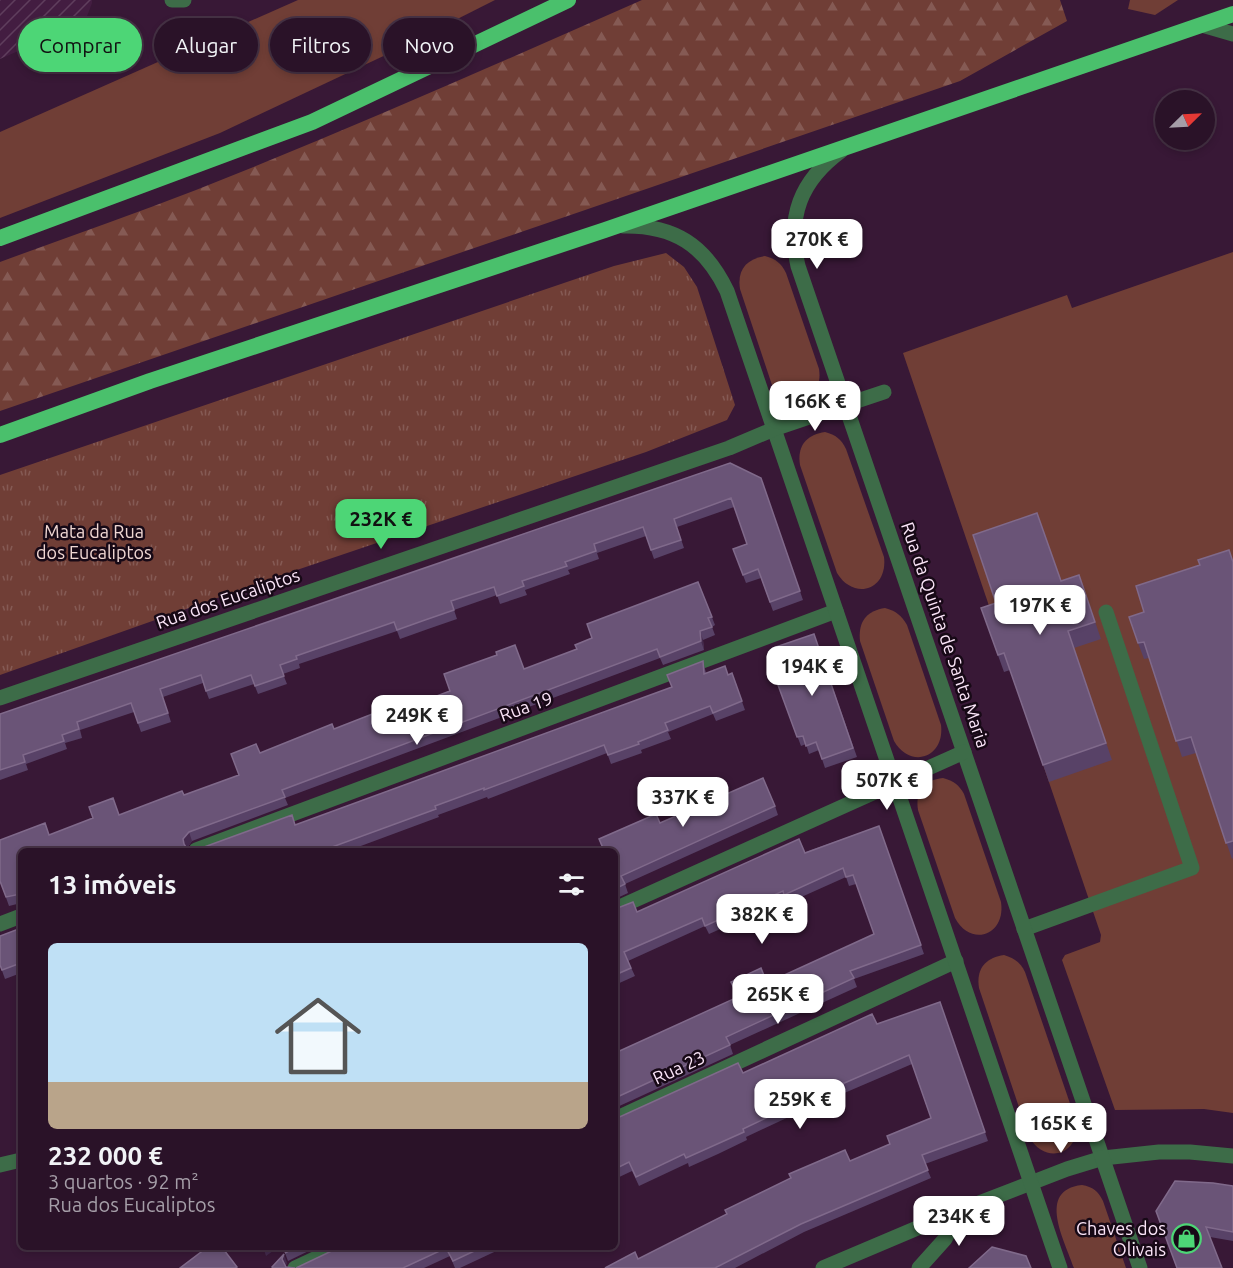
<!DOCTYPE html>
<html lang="pt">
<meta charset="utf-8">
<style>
body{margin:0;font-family:Ubuntu,sans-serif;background:#362034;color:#f1f3f6;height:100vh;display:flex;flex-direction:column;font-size:22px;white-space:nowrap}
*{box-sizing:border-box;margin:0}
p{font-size:20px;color:#a59ea8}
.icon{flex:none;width:33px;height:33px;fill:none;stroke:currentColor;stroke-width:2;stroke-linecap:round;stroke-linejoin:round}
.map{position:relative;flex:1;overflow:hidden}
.drawer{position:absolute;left:18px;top:848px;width:600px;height:402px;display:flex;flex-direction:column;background:#2a1228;border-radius:9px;box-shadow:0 3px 9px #0003,0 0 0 2px #463245}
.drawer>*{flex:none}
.banner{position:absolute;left:18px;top:18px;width:600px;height:54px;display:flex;gap:12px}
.needle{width:39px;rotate:66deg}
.controls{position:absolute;left:1155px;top:90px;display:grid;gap:12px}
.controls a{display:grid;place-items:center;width:60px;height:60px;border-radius:50%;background:#2a1228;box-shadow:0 3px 9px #0003,0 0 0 2px #463245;font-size:30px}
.price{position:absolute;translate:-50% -51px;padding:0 14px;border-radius:12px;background:#fff;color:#222;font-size:20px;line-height:39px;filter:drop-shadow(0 2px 3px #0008)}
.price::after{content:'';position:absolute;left:50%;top:36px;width:18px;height:14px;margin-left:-9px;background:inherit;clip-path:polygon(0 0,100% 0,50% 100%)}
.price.selected{background:#4dd676;color:#111}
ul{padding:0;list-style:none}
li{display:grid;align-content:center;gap:12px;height:318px;padding:0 30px}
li+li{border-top:2px solid #463245}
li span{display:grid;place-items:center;height:186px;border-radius:9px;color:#555}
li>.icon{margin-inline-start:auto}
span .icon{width:108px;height:108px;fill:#fffc;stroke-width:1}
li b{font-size:26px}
h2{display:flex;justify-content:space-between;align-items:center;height:72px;padding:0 30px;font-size:26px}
.tag{padding:0 21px;border-radius:27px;background:#2a1228;box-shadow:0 3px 9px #0003,0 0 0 2px #463245;font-size:21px;line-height:54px}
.tag.selected{background:#4dd676;color:#111}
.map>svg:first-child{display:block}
</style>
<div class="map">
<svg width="1233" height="1268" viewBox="0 0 1233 1268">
<defs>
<pattern id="industrial-furrows" width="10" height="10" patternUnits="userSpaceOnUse" patternTransform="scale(1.5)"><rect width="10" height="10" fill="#431d41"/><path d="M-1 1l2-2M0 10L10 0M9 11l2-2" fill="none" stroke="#5f3e5d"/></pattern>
<pattern id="forest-firs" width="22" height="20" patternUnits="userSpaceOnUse" patternTransform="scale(1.5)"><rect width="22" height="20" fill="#703e36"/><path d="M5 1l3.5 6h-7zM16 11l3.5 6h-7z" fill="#855a54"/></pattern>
<pattern id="park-tufts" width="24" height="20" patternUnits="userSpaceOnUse" patternTransform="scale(1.5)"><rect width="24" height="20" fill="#703e36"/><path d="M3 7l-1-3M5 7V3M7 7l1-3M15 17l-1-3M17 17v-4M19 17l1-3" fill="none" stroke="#855a54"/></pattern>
</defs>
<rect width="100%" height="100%" fill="#381836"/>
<polygon fill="url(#industrial-furrows)" points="0,0 92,0 92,3 87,16 77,25 0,59"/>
<g fill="#703e36">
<polygon points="298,0 495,0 392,52 220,133 0,218 0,132"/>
<polygon points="1130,0 1178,0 1155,15 1128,9"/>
<polygon points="1233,252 1233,1113 1204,1109 1115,1110 1062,960 1065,955 1100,942 1101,935 903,353 1067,295 1072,308"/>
<path d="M765 256C776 259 781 263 786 273L819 369C824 402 790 413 772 385L740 289C737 270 746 259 765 256Z"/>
<path d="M825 432C836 435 841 439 846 449L884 557C888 590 854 601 837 573L800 465C797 446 806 435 825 432Z"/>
<path d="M885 608C896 611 901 615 907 625L941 725C945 757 911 770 894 741L860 641C858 622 866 611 885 608Z"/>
<path d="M943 778C954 781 959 785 964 794L1001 902C1006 935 971 948 955 918L918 810C915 791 924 780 943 778Z"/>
<path d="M1004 955C1014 958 1020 962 1025 972L1076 1121C1081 1154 1046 1166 1029 1137L979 988C976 969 985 958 1004 955Z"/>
<path d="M1082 1185C1093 1187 1098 1191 1103 1201L1126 1268H1074C1065 1241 1036 1190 1082 1185Z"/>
</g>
<path fill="url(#forest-firs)" d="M642 0H1060L1067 21 960 81 0 411V262C65 238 131 215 196 190 346 131 494 65 642 0Z"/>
<polygon fill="url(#park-tufts)" points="666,253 684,267 697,287 735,405 727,420 646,452 282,575 0,675 0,475 614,266"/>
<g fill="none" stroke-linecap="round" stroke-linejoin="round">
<g stroke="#3d6c48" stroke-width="15">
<polyline points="172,0 184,0"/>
<polyline points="1202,25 1233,34"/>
<polyline points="845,405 884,392"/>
<polyline points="1024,929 1192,868 1106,612"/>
</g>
<g stroke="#3d6c48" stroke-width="15">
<polyline points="196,850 836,611"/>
<polyline points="615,909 895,783"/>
<polyline points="0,924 21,916"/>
<polyline points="615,1119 956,961"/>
<polyline points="0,1165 21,1160"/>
<polyline points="295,1268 342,1246"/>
<polyline points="823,1268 948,1215 1067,1169 1103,1158 1159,1152 1190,1152 1233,1156"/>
<polyline points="919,1268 945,1239 952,1226 948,1215"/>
</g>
<g stroke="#3d6c48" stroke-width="15">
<path d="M841 151C800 181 787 217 798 266L1140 1268"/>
<path d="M623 226C674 225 705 245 727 291L1060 1268"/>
<polyline points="0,698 729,448 774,429 845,405"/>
<polyline points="895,783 964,752"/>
</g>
<g stroke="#4ac06c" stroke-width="16">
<polyline points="0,238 312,122 568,0"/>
<polyline points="0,435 150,381 605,230 1233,14"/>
</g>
</g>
<g fill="#584267">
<polygon points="761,478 803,600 773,611 761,578 746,583 733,549 747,544 734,507 677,527 684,548 654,559 646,536 597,553 599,559 568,570 570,574 525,590 527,595 500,604 497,595 454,610 457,619 428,629 400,639 397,631 299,664 300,668 283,674 287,684 258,694 254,684 209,699 203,683 163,697 171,722 141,732 134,712 80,730 82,738 65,743 67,749 26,764 28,770 0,780 0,714"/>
<polygon points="1233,561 1233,858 1232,859 1196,753 1182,757 1149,658 1144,659 1138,643 1144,612"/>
<polygon points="1079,575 1101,639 1074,648 1112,760 1049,782 1010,670 1004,672 981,608"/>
<polygon points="698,582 715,625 712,627 715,635 703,640 704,650 663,665 660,658 285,798 288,805 192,841 187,848 196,850 292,815 295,825 672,687 667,675 703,661 706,673 725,666 728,675 732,673 745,710 716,721 713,714 668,732 671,739 641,750 642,753 611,764 607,753 488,799 487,797 438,815 439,817 350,850 21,850 21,903 9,906 0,881 0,840 45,823 49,835 93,818 89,807 113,798 119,815 182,791 184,795 239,775 231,754 256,744 260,753 332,724 334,729 403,702 405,708 450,691 444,674 497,655 496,652 515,645 524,669 577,649 575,645 592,639 587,624"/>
<polygon points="814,634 857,757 825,768 819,750 809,754 806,744 801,746 778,685 786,683"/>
<polygon points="775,806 778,815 625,884 628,893 615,899 615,850 602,849 599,839 660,823"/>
<polygon points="879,826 924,954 854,979 857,987 730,1045 733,1054 615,1108 615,1053 738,997 731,982 767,983 874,934 856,884 849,886 846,877 788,903 786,900 709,934 705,926 628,961 635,976 615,985 615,909 637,912"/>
<polygon points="21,928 21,973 5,979 0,965"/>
<polygon points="940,1002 988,1141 925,1164 931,1178 804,1232 735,1268 605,1268 638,1259 850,1161 890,1144 887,1136 931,1118 912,1064 793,1115 746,1137 747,1140 718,1154 689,1167 688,1163 639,1186 632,1171 615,1179 615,1119"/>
<polygon points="1233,1186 1233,1241 1210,1237 1156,1211"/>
<polygon points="291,1246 319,1246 288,1261 285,1253"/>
<polygon points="342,1246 507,1246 460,1268 455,1268 450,1256 424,1268 296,1268"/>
</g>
<g fill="#442a4d">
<polygon points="700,631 703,640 704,650 701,641"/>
<polygon points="189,832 192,841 187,848 184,844 183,839"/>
<polygon points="265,1246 280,1246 266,1256 263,1247"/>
<polygon points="284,1254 287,1263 285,1268 282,1259"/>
</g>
<g fill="#6a5477" stroke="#806a8b" stroke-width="1.5">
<polygon points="730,463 761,478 800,591 770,602 758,569 743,575 733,549 747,544 731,498 674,519 681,540 651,550 643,527 594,544 596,551 565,562 567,566 522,581 524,586 497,596 494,587 451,601 454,610 425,620 397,630 394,622 296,656 297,659 280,665 284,676 255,686 251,675 206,691 201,675 160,689 168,713 138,723 131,703 77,722 79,729 62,735 64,741 23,755 25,762 0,770 0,714"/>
<polygon points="1037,513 1061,581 1079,575 1095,622 1068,631 1106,743 1043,765 1004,653 998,655 981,608 996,603 973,535"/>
<polygon points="1229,550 1233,562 1233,841 1226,843 1191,737 1176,741 1144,642 1138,643 1129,617 1144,612 1136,586 1200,565 1198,560"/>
<polygon points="698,582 712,617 708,618 712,627 700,631 701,641 660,657 657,649 282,790 285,797 189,832 183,839 184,844 187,849 196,850 292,815 295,825 672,687 667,675 703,661 704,674 725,666 728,675 732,673 742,701 713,713 710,706 665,723 668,730 638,742 639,744 608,755 604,745 484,790 484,788 435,806 436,809 324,850 21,850 21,894 6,897 0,881 0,840 45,823 49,835 93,818 89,807 113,798 119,815 182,791 184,795 239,775 231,754 256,744 260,753 332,724 334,729 403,702 405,708 450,691 444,674 497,655 496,652 515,645 524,669 577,649 575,645 592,638 587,624"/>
<polygon points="814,634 853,748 822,759 816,742 806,746 803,736 797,737 778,685 786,683 773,648"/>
<polygon points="763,778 775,806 621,876 625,884 615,889 615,850 599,850 603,848 599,839 656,814 660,823"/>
<polygon points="879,826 921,945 850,971 854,978 726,1037 730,1045 615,1098 615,1053 738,997 731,982 761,968 767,983 874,934 853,875 846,877 843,868 784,895 783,891 705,926 702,918 624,952 631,968 615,975 615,909 633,902 637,912 799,839 805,853"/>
<polygon points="21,928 21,963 2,970 0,965 0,936"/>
<polygon points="940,1002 985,1132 922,1155 928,1170 801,1224 715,1268 605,1268 635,1252 638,1259 727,1214 725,1210 791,1178 789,1174 845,1150 850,1161 890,1144 887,1136 931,1118 909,1055 789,1107 743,1129 744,1132 686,1158 684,1154 636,1177 629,1162 615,1169 615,1119 738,1063 743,1073 872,1014 877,1024"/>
<polygon points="21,1099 21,1113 17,1100"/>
<polygon points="1175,1181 1213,1183 1233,1186 1233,1232 1206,1227 1222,1268 1177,1268 1156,1211"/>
<polygon points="209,1246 221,1246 237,1267 235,1268 180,1268"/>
<polygon points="291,1246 298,1246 285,1253"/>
<polygon points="342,1246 485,1246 453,1261 446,1248 403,1268 296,1268"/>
<polygon points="992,1247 1026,1256 1031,1268 969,1268"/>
<polygon points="284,1254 282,1259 286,1267 295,1268 273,1268 272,1267"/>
</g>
<defs>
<symbol id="shop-ring" viewBox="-11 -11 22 22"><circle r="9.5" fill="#170916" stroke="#4dd676" stroke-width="1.5"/><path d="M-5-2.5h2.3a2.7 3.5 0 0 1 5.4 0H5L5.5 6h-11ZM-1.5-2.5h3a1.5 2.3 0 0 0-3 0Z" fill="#4dd676"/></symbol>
</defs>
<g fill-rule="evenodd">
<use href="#shop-ring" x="1170" y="1222" width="33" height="33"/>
</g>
<g text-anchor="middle" stroke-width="5" stroke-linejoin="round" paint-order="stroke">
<g font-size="18" fill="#efd6d2" stroke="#170916">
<text x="94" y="538">Mata da Rua<tspan x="94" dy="21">dos Eucaliptos</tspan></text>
</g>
<g font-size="18" fill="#fbe5f8" stroke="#170916">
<text transform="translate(228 599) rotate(-19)" y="6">Rua dos Eucaliptos</text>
<text transform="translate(945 635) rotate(71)" y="6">Rua da Quinta de Santa Maria</text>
<text transform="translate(526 707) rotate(-20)" y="6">Rua 19</text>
<text transform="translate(679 1068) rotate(-25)" y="6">Rua 23</text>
</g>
<g font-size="18" fill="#fbe5f8" stroke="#170916" text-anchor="end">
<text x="1166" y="1235">Chaves dos<tspan x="1166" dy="21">Olivais</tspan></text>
</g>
</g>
</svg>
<div class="controls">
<a><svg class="needle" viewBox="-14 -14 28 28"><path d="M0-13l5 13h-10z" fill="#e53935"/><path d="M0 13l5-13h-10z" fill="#a59ea8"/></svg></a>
</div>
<b class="price" style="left:817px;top:270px">270K €</b>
<b class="price" style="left:815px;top:432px">166K €</b>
<b class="price selected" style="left:381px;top:550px">232K €</b>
<b class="price" style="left:1040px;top:636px">197K €</b>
<b class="price" style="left:812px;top:697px">194K €</b>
<b class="price" style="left:417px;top:746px">249K €</b>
<b class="price" style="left:887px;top:811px">507K €</b>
<b class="price" style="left:683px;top:828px">337K €</b>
<b class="price" style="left:762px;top:945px">382K €</b>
<b class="price" style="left:778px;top:1025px">265K €</b>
<b class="price" style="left:800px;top:1130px">259K €</b>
<b class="price" style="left:1061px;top:1154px">165K €</b>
<b class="price" style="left:959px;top:1247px">234K €</b>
<div class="banner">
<a class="tag selected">Comprar</a>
<a class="tag">Alugar</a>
<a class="tag">Filtros</a>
<a class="tag">Novo</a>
</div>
<section class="drawer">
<h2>13 imóveis<svg class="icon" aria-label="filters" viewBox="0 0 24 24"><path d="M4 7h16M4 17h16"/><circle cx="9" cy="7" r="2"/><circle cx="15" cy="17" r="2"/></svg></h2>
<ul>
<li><span style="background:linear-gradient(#bfe0f5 75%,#b9a48a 0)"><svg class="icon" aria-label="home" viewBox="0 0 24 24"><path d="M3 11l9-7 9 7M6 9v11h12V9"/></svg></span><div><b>232 000 €</b><p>3 quartos · 92 m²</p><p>Rua dos Eucaliptos</p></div></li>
</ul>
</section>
</div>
